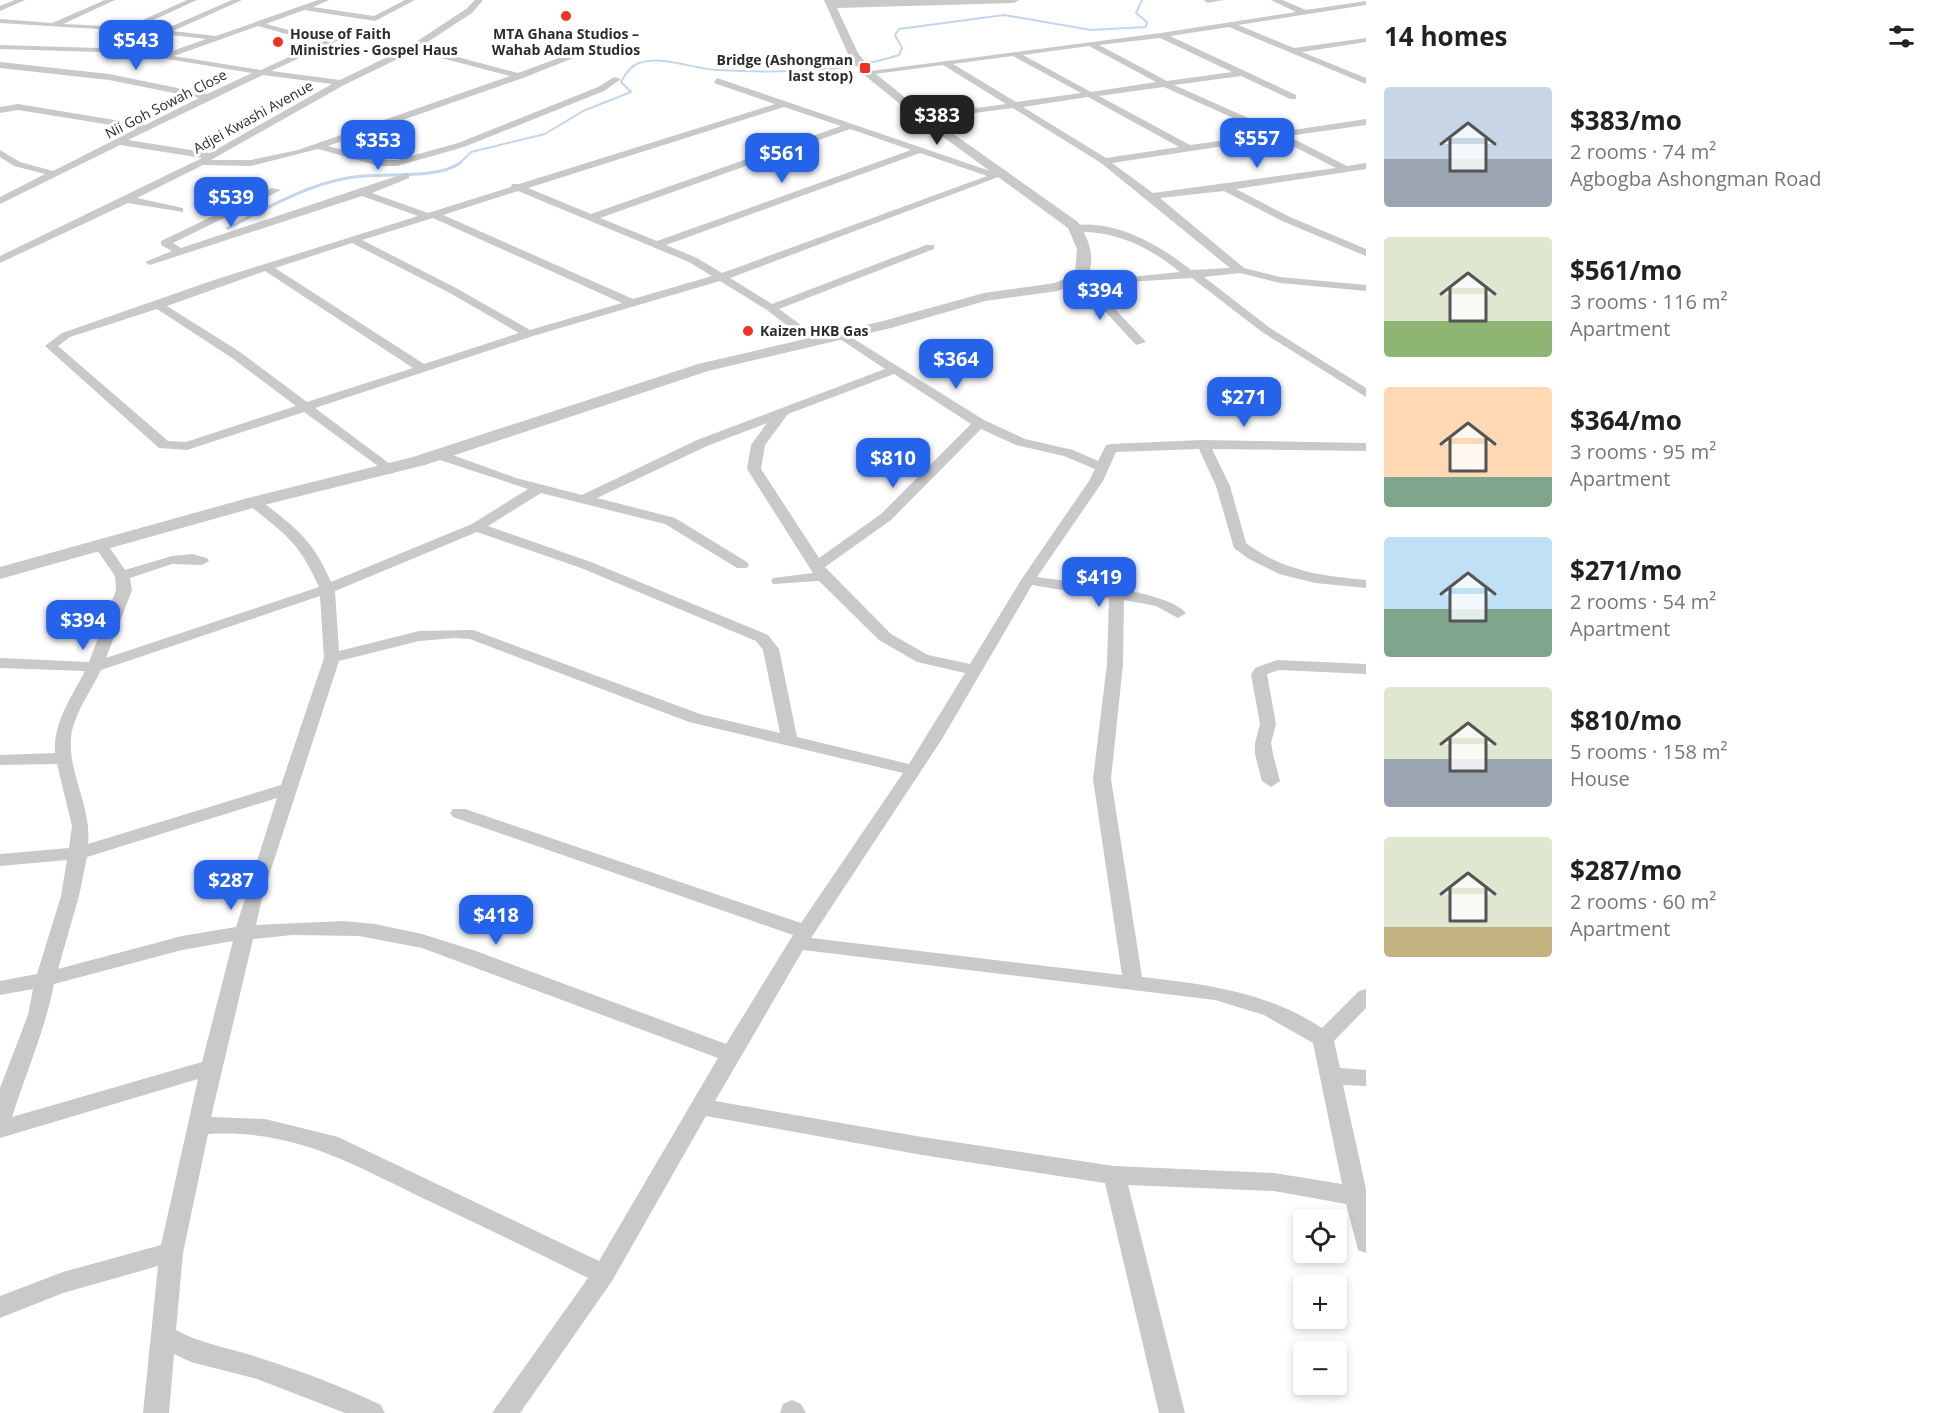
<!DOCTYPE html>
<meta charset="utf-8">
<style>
body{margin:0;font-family:"Open Sans",sans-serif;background:#f6f6f6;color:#222;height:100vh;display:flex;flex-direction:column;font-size:22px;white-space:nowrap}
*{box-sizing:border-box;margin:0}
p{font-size:20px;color:#767676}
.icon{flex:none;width:33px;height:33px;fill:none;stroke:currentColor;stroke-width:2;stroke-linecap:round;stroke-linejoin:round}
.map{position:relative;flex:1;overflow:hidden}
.side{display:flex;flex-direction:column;background:#fff;width:570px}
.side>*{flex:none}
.buttons{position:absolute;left:1293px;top:1209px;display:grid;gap:12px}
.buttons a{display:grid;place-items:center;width:54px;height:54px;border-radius:6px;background:#fff;box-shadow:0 3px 9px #0003;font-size:30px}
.price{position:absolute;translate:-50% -51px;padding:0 14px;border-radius:12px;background:#2563eb;color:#fff;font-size:20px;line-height:39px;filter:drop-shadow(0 2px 3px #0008)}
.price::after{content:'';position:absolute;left:50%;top:36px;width:18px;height:14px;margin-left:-9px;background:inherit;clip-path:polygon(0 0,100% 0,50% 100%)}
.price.selected{background:#222;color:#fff}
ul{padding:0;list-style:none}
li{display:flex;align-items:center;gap:18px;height:150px;padding:0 18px}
li span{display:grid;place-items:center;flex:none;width:168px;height:120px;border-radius:6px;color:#555}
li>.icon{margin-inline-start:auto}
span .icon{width:72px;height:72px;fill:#fffc;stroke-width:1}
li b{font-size:26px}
h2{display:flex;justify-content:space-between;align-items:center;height:72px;padding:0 18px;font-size:26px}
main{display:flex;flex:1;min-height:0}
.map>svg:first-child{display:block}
</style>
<main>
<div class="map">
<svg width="1366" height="1413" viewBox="0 0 1366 1413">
<rect width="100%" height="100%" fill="#fff"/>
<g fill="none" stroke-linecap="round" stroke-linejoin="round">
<path stroke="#c3d6ec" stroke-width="2" d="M459 164 471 152 545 134 583 111 631 92 621 82C625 74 630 66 639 63 664 55 692 69 717 70 775 73 843 73 899 55L902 48 895 35 899 29 1004 15 1091 30 1146 27 1147 22 1136 13 1142 0"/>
<path stroke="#c3d6ec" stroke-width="3" d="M228 228C267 208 304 186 347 178 378 171 435 181 460 163"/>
<g fill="#c9c9c9" fill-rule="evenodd">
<polygon points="15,0 25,0 0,11 0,6"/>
<path d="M105 0H115L63 24 127 27 187 0H197L138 27 163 30 232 0H242L173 31 216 36 318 0H329L313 7 374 16 405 0H415L375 21 304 10 266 24 326 40 348 32V36L271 71 340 80 410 46 466 9 475 0H483L472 13 420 47 518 73 594 45 601 47 523 78 328 146 379 160H397L458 143 598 87 614 77 621 79 604 91 464 147 397 166H379L318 149 251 166 203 165 137 198 183 208V212L128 203 0 263V256L202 158 120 145 0 204V197L45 174 14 166 0 157V150L20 162 53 171 136 129 18 110 0 113V107L18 104 145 125 199 98 109 80 0 68V62L109 74 207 94 252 73 131 53 0 49V45L131 49 164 54 206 39 146 32 0 23V19L52 23ZM258 26 319 43 261 70 174 56ZM414 51 510 76 298 150 251 160H211L344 85ZM263 75 332 84 210 153 128 140Z"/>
<polygon points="1204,0 1224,0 1207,3"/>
<path d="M1271 0H1282L1306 10 1366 1V5L1238 25 1294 48 1366 38V42L1302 52 1366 78V84L1229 27 1170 36 1296 95V99H1290L1241 76 1174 85 1280 132 1366 119V125L1288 136 1347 166 1366 163V169L1236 189 1290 217 1366 249V256L1282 221 1224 191 1160 198 1244 268 1280 277 1366 285V291L1280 283 1240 273 1204 277 1270 328 1366 388V397L1262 332 1192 278 1096 284 1100 293 1146 342 1136 345 1091 296 1085 284 1070 280 1076 277 1119 278 1180 272C1158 254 1132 239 1104 234 1093 232 1082 232 1071 230V226C1113 218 1160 245 1191 270L1230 268 1101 163 1013 108 921 120 919 118 924 115 1006 104 943 65 867 75 863 72 1161 33 1296 12ZM1160 38 1232 72 1167 81 1099 45ZM1089 46 1156 82 1091 92 1023 55ZM1013 56 1081 93 1016 102 953 64ZM1164 87 1269 134 1190 145 1099 96ZM1088 97 1179 147 1106 158 1023 107ZM1277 138 1336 168 1153 193 1112 163Z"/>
<path d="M717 78 996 173 1004 170 1009 173 730 278 772 304 926 245H934V249L779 309 819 338V344H811L767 310 720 281 533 336 315 408 394 467V473L389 474 304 412 187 450 159 448 45 346 62 333 214 280 418 216 362 196 150 265 145 262 172 251 161 245V241L272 188 281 190 173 243 181 248 406 173 409 174V178L372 193 428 213 511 187 512 184H519L775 104 714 83ZM784 107 841 126 591 214 528 188ZM850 129 911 150 657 241 600 218ZM920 153 987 176 722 273 697 258 666 245ZM518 191 689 262 712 276 633 299 443 215ZM433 218 622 303 530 330 456 288 362 240ZM352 243 448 292 519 333 424 364 275 268ZM265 271 413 368 307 402 240 352 167 306ZM157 309 232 358 296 406 186 442 168 441 58 346 70 337Z"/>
<path d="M841 331 984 420 1025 439 1073 450 1098 461 1106 445 1111 444 1202 440 1366 443V451L1212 449 1230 486 1246 543C1283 571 1321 576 1366 580V588L1315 583 1279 574 1249 559 1234 548 1216 486 1199 449 1116 452 1103 481 1037 577C1069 582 1167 590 1186 613L1178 618 1156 606 1124 600 1123 664 1111 779 1142 977C1206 984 1267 992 1322 1028L1359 991 1366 989V1008L1334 1041 1340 1068 1366 1070V1086L1343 1085 1366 1189V1253L1358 1250 1346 1204 1274 1191 1128 1185 1185 1413H1159L1105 1183 922 1155 706 1116 612 1281 520 1413H492L588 1278C536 1252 484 1227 431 1202 354 1165 297 1129 208 1134L183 1253 176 1330C203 1345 231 1348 260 1358 301 1371 341 1386 381 1405L385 1413H345L257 1379 191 1362 174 1354 169 1413H143L158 1266 63 1293 0 1318V1296L63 1272 161 1245 198 1079 0 1138V1088L28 1015 33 989 0 995V981L37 974 61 896 67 860 0 866V854L69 848 72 826 57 764 0 765V755L55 753C53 723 71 698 85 671L0 668V658L89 662 116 590 115 576 93 544 95 541H105L125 570 172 556 192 554 207 558 209 561 202 565 172 564 130 578 132 590 106 658 319 587C299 542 286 535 249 505V499H259C295 528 312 538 331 582L472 524 528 489 434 458V452H444L516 478 582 495 697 440 885 369 837 337V333ZM894 374 971 424 881 514 819 558 761 469 765 445 788 414ZM767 423 751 445 747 469 813 573 773 578 771 581 773 584 819 581 879 640 917 662 965 673 909 764 797 737 779 649 768 635 591 562 488 526 541 493 665 524 737 568H747L749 565 747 562 675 518 597 498 707 446ZM981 429 1016 445 1064 456 1095 469 1089 481 1021 580 970 664 928 655 891 634 825 567 891 520ZM477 532 581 568 756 641 763 650 780 733 700 714 473 630 419 631 339 651 335 591ZM1032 585 1109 598 1107 664 1093 779 1122 975 811 938 942 739ZM320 596 324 658 281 785 88 844C92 807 68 774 71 738 73 715 91 691 101 670ZM455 638 470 639 689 722 903 773 801 923 465 809H453L450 813 453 817 793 935 726 1044 476 951 422 934 375 924 343 921 256 925 263 894 339 661 419 641ZM277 798 236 927 182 936 58 969 79 896 87 857ZM292 935 359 936 422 948 718 1058 599 1261 338 1137 265 1119 211 1117 253 939ZM233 941 202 1062 12 1117C26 1073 45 1030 54 984L182 950ZM803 950 1215 1000 1264 1015 1313 1043 1342 1184 1274 1173 1114 1166 922 1137 715 1101Z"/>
<polygon points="1277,660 1366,664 1366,674 1279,670 1267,674 1276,724 1271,743 1273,754 1280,781 1271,787 1262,781 1255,754 1255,743 1260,724 1251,675 1255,668"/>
<polygon points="792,1400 801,1404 806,1413 780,1413 783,1404"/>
</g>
<path fill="#c9c9c9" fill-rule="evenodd" d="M824 0H1019L1014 3 837 8 858 53 871 70 928 116 1078 222C1089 239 1097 260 1086 279L1058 291 985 301 891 328 708 371 425 465 260 506 0 579V567L248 498 413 457 698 364 883 321 984 293 1055 283 1075 274 1077 249 1068 228 920 120 863 74 848 54Z"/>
</g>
<g fill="#ee3323" stroke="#fff" stroke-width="2">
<circle cx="566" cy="16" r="6"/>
<circle cx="278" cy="42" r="6"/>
<rect x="859" y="62" width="12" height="12" rx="3"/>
<circle cx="748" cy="331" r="6"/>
</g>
<g text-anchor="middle" stroke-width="6" stroke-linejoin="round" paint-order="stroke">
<g font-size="14" font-weight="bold" fill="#2c2c2c" stroke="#fff" text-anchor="start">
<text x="290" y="39">House of Faith<tspan x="290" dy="16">Ministries - Gospel Haus</tspan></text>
<text x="566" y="39" text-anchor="middle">MTA Ghana Studios –<tspan x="566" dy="16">Wahab Adam Studios</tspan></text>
<text x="853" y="65" text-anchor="end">Bridge (Ashongman<tspan x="853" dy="16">last stop)</tspan></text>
<text x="760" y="336">Kaizen HKB Gas</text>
</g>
<g font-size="14" fill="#2c2c2c" stroke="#fff">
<text transform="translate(166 104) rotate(-27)" y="5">Nii Goh Sowah Close</text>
<text transform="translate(253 117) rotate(-29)" y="5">Adjei Kwashi Avenue</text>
</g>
</g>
</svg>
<div class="buttons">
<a><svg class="icon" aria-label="locate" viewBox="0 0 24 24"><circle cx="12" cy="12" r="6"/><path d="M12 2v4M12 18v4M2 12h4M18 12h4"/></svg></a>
<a>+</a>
<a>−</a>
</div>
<b class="price" style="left:136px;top:71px">$543</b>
<b class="price selected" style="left:937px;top:146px">$383</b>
<b class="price" style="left:1257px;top:169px">$557</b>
<b class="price" style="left:378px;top:171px">$353</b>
<b class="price" style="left:782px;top:184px">$561</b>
<b class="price" style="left:231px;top:228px">$539</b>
<b class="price" style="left:1100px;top:321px">$394</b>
<b class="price" style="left:956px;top:390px">$364</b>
<b class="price" style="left:1244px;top:428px">$271</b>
<b class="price" style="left:893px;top:489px">$810</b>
<b class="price" style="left:1099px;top:608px">$419</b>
<b class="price" style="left:83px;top:651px">$394</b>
<b class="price" style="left:231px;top:911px">$287</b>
<b class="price" style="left:496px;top:946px">$418</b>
</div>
<section class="side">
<h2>14 homes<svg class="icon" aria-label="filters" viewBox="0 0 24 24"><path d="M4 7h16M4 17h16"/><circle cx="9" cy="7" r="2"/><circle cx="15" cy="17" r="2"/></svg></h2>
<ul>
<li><span style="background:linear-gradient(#c9d6e8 60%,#9aa5b1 0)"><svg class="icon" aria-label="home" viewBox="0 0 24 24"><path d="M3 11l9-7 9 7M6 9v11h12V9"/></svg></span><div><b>$383/mo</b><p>2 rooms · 74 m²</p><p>Agbogba Ashongman Road</p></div></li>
<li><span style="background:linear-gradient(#dfe7d0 70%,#8fb573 0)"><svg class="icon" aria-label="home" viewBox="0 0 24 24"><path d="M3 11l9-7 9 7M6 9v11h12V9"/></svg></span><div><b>$561/mo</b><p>3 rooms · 116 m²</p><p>Apartment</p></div></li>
<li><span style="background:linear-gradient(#ffd9b3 75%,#7fa58c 0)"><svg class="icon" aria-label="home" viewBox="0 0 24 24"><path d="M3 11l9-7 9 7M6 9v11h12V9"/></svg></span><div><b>$364/mo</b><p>3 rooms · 95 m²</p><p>Apartment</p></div></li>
<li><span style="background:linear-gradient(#bfe0f5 60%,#7fa58c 0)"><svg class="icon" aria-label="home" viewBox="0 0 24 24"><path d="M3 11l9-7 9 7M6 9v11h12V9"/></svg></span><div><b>$271/mo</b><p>2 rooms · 54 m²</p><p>Apartment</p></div></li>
<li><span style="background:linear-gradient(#dfe7d0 60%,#9aa5b1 0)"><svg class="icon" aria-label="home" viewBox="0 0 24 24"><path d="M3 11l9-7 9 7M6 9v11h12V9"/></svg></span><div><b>$810/mo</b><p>5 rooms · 158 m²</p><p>House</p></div></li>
<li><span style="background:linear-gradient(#dfe7d0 75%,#c2b280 0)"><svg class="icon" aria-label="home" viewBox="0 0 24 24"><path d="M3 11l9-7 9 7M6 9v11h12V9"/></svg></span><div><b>$287/mo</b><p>2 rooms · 60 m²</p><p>Apartment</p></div></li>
</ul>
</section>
</main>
